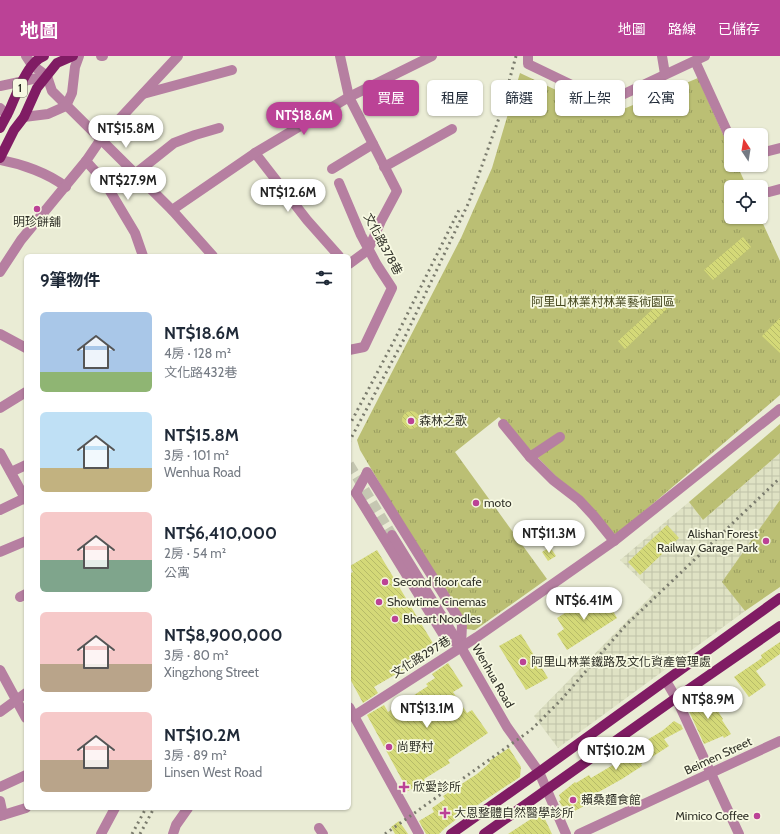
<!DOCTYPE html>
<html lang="zh-TW">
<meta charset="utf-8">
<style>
body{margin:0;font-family:Cabin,"Noto Sans TC",sans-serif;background:#f2f2f3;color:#1f2937;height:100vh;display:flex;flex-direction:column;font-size:15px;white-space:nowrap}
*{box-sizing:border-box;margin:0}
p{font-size:13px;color:#747a83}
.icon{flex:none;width:22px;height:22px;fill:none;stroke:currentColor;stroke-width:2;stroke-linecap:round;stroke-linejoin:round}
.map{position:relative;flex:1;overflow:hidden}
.panel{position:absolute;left:24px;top:198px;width:327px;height:556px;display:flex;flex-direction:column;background:#fff;border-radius:6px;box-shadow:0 1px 3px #0004}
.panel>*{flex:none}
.top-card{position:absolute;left:363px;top:24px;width:357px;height:36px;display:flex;gap:8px}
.needle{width:26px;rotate:348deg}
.fabs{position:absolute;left:724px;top:72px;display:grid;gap:8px}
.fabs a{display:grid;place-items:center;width:44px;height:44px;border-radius:6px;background:#fff;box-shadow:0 1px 3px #0004;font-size:20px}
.price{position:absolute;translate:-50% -34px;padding:0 9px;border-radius:14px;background:#fff;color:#222;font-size:13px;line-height:26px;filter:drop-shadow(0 1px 2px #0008)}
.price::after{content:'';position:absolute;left:50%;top:24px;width:12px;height:9px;margin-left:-6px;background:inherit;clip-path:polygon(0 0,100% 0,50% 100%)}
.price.selected{background:#bb4296;color:#fff}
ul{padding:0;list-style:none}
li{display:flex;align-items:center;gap:12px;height:100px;padding:0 16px}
li span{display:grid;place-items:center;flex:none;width:112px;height:80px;border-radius:6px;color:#555}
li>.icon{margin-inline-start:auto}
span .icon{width:48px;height:48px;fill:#fffc;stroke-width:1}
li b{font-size:17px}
h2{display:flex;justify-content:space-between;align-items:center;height:48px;padding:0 16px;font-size:17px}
.chip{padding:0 14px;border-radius:6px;background:#fff;box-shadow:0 1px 3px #0004;font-size:14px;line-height:36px}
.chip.selected{background:#bb4296;color:#fff}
header{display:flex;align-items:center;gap:24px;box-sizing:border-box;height:56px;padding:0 20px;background:#bb4296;color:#fff}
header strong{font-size:19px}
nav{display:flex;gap:22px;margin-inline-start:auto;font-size:14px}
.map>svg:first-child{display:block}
</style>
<header>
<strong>地圖</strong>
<nav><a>地圖</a><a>路線</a><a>已儲存</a></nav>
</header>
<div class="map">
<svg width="780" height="778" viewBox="0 0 780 778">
<defs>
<pattern id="industrial-grid" width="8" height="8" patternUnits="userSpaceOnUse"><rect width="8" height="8" fill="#dfe2c4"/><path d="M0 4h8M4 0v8" fill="none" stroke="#c0c2a8"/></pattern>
<pattern id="park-tufts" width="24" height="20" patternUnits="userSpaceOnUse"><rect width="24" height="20" fill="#bbbf74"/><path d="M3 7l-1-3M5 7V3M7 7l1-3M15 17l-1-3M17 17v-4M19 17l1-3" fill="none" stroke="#989c5f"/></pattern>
<pattern id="building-back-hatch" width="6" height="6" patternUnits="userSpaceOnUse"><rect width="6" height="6" fill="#d4d978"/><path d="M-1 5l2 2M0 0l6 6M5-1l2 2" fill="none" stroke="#b6bb68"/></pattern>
</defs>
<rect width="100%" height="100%" fill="#eaecd5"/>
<polygon fill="url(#industrial-grid)" points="780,397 780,444 723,526 745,555 558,692 534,660 654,537 620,504 689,446 703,464"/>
<g fill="url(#park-tufts)">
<polygon points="520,17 609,59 698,22 731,96 731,109 737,109 747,131 731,131 731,161 760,161 780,205 780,339 614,481 499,361 455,396 547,523 475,574 466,573 360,394 357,384 461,182 492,112"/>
<polygon points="780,368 780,397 703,464 689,446"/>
<polygon points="780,444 780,531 745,555 722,526"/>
</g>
<g fill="url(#building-back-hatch)">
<polygon points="743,181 751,191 713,224 704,214"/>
<polygon points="665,242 672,248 625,293 618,285"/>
<polygon points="780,262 780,297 762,280"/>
<circle cx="411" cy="364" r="9"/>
<polygon points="667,469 679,482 640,519 628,506"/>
<polygon points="550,491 556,500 548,505 542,496"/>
<polygon points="377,494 437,594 374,631 378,637 363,647 349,621 349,518 353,516 350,510"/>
<polygon points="592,540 599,550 607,545 617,562 567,594 557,578 564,573 557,562"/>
<polygon points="521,578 548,622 526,634 499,590"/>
<polygon points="780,586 780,598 756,615 766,629 749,641 734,621 762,602 761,599"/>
<polygon points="448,607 463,630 453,636 467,657 472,654 488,677 448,704 450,707 424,723 425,726 408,735 367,659 384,649 388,656 428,630 426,628 435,622 432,618"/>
<polygon points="707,638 723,663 722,664 731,678 724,682 723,680 704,688 689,655 699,643"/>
<polygon points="674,665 681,669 683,673 664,683 669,690 641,708 642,710 622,723 586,743 588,748 567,759 559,745 561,744 559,739 575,726 576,727 589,719 591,722 613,709 633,695 632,693 662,675"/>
<polygon points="509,692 521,711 520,721 458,762 445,772 439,778 426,778 419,765 434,756 432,752 445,743 443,740 477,718 490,707 489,705"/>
<polygon points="537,759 544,761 552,778 508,778"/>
<polygon points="399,765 408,778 395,778 391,771"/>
</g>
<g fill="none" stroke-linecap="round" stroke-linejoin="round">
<polyline stroke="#c5c7b2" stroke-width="10" stroke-dasharray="10 5" stroke-linecap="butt" points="349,408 392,479"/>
<g stroke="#b67fa1" stroke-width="10">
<polyline points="26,0 32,9 47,20 52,35 172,154 213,200"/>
<polyline points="101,0 103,0"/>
<polyline points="340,0 349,41 397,135 381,165 368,194 349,208"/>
<polyline points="528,0 528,8 607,46 705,0"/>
<polyline points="662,0 665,18"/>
<polyline points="695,5 731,84"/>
<polyline points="0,30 47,20"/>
<polyline points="143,38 232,14"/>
<polyline points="0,52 7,59"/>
<polyline points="24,61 48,58 66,50 72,37 75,11 79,0"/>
<polyline points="255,97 307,164 339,200"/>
<polyline points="761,97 780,92"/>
<path d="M0 104C22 108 48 117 66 131"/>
<polyline points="86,105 104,125 135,177 143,200"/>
<polyline points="384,111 452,73"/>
<polyline points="332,113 373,88"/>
<polyline points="135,118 174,87 195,79 219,72"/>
<polyline points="339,127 361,179 377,209 392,232 364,291 349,294"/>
<polyline points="769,136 780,133"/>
<polyline points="172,154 255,97 349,41 432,0"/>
<polyline points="0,216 21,184 86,105 101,83 178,0"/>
<polyline points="0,278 26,292"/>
<polyline points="0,352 26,336"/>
<polyline points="503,368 530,401 553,424 579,444 593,459 614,485"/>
<polyline points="0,397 26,444"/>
<polyline points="530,401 560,381"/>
<polyline points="11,416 26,409"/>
<polyline points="366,419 367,416 462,568 461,591"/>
<polyline points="356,437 443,578 458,588"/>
<polyline points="0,454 25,442"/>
<polyline points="392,479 461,591 507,671 539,716 566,778"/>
<polyline points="0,496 26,485"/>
<polyline points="20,541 26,538"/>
<polyline points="0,614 26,662"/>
<polyline points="666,625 676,642 739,778"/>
<polyline points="349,651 419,778"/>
<polyline points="0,656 26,637"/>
<polyline points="354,660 477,581 614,485 780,353"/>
<polyline points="0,731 26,719"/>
<polyline points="0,745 3,759"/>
<polyline points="0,760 26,752"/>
<polyline points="319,772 323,778"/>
<polyline points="101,778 115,752"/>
<polyline points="173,778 176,769 188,752"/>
<polyline points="579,778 780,685"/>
</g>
<g stroke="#801c64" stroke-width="10">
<path d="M0 72C3 66 6 61 9 55 16 40 27 6 44 0"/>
<polyline points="0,102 14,74 24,61 37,32 57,7 73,0"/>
<polyline points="451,778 539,716 780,542"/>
<polyline points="484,778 676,642 780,570"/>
</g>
<g stroke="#7a7b6d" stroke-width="3" stroke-dasharray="2 4" stroke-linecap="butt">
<polyline points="349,370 395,283 460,152"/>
<polyline points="349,386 403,285 469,146 499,62 516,0"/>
<polyline points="132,778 146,752"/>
<polyline points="140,778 154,752"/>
<polyline points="385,778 531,674 560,645 625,570 780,422"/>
</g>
<polyline stroke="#b67fa1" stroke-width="10" points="356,437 366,419"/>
</g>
<g fill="#bb4296" stroke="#f7f9e2" stroke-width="1.5">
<circle cx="37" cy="153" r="4"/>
<circle cx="411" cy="365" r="4"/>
<circle cx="476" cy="447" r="4"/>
<circle cx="766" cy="485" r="4"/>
<circle cx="385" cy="526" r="4"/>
<circle cx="379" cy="546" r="4"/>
<circle cx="395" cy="563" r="4"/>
<circle cx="523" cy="606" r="4"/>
<circle cx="389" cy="691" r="4"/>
<path d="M402 725h4v4h4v4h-4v4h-4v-4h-4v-4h4z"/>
<circle cx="573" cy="744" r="4"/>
<path d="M443 751h4v4h4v4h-4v4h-4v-4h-4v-4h4z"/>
<circle cx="757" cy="760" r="4"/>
</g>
<g text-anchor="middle" stroke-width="3.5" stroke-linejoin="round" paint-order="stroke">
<rect fill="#f7f9e2" stroke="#6c6d60" stroke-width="1" x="13" y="23" width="14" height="18" rx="3"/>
<g font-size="11" font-weight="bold" fill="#303128">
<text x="20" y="36">1</text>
</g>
<g font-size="12" fill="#303128" stroke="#f7f9e2" text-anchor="start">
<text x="37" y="170" text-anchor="middle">明珍餅舖</text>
<text x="419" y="369">森林之歌</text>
<text x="484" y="451">moto</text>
<text x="758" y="482" text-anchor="end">Alishan Forest<tspan x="758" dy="14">Railway Garage Park</tspan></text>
<text x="393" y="530">Second floor cafe</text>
<text x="387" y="550">Showtime Cinemas</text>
<text x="403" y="567">Bheart Noodles</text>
<text x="531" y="610">阿里山林業鐵路及文化資產管理處</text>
<text x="397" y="695">尚野村</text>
<text x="413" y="735">欣愛診所</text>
<text x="581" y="748">賴桑麵食館</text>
<text x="454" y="761">大恩整體自然醫學診所</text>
<text x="749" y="764" text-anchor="end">Mimico Coffee</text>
</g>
<g font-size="12" fill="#303128" stroke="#f7f9e2">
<text transform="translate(383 188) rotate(62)" y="4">文化路378巷</text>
<text transform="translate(421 601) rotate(-32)" y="4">文化路297巷</text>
<text transform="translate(493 620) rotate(60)" y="4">Wenhua Road</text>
<text transform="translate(718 700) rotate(-25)" y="4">Beimen Street</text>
</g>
<g font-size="12" fill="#46481f" stroke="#f7f9e2">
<text x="603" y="250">阿里山林業村林業藝術園區</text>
</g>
</g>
</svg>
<div class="fabs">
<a><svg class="needle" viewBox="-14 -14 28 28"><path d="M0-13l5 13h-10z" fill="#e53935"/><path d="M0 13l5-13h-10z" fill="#747a83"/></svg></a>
<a><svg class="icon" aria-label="locate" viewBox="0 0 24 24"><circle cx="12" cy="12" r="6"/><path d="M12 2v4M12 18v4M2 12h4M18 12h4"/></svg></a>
</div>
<b class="price selected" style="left:304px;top:80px">NT$18.6M</b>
<b class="price" style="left:126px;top:93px">NT$15.8M</b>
<b class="price" style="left:128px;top:145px">NT$27.9M</b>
<b class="price" style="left:288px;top:157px">NT$12.6M</b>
<b class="price" style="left:549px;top:498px">NT$11.3M</b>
<b class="price" style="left:584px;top:565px">NT$6.41M</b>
<b class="price" style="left:708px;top:664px">NT$8.9M</b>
<b class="price" style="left:427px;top:673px">NT$13.1M</b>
<b class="price" style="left:616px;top:715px">NT$10.2M</b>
<div class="top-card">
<a class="chip selected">買屋</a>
<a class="chip">租屋</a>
<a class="chip">篩選</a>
<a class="chip">新上架</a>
<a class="chip">公寓</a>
</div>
<section class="panel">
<h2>9筆物件<svg class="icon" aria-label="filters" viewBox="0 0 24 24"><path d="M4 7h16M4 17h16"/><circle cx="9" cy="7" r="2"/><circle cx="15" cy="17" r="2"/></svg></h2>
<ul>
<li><span style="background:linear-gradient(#a9c7e8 75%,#8fb573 0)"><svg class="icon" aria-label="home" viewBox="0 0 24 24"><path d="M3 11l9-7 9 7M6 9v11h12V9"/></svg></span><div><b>NT$18.6M</b><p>4房 · 128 m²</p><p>文化路432巷</p></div></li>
<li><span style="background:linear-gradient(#bfe0f5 70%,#c2b280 0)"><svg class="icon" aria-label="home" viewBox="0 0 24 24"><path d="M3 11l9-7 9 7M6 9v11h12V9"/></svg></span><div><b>NT$15.8M</b><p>3房 · 101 m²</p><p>Wenhua Road</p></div></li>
<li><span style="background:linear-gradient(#f6c9c9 60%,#7fa58c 0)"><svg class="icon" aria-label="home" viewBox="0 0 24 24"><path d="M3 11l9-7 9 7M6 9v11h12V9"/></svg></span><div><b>NT$6,410,000</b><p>2房 · 54 m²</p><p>公寓</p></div></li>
<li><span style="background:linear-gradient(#f6c9c9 65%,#b9a48a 0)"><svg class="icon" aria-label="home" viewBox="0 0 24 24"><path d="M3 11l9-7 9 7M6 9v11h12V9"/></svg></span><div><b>NT$8,900,000</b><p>3房 · 80 m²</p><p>Xingzhong Street</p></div></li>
<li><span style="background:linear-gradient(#f6c9c9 60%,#b9a48a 0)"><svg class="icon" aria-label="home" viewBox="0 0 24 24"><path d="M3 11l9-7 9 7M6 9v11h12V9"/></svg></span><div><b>NT$10.2M</b><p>3房 · 89 m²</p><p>Linsen West Road</p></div></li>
</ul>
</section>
</div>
